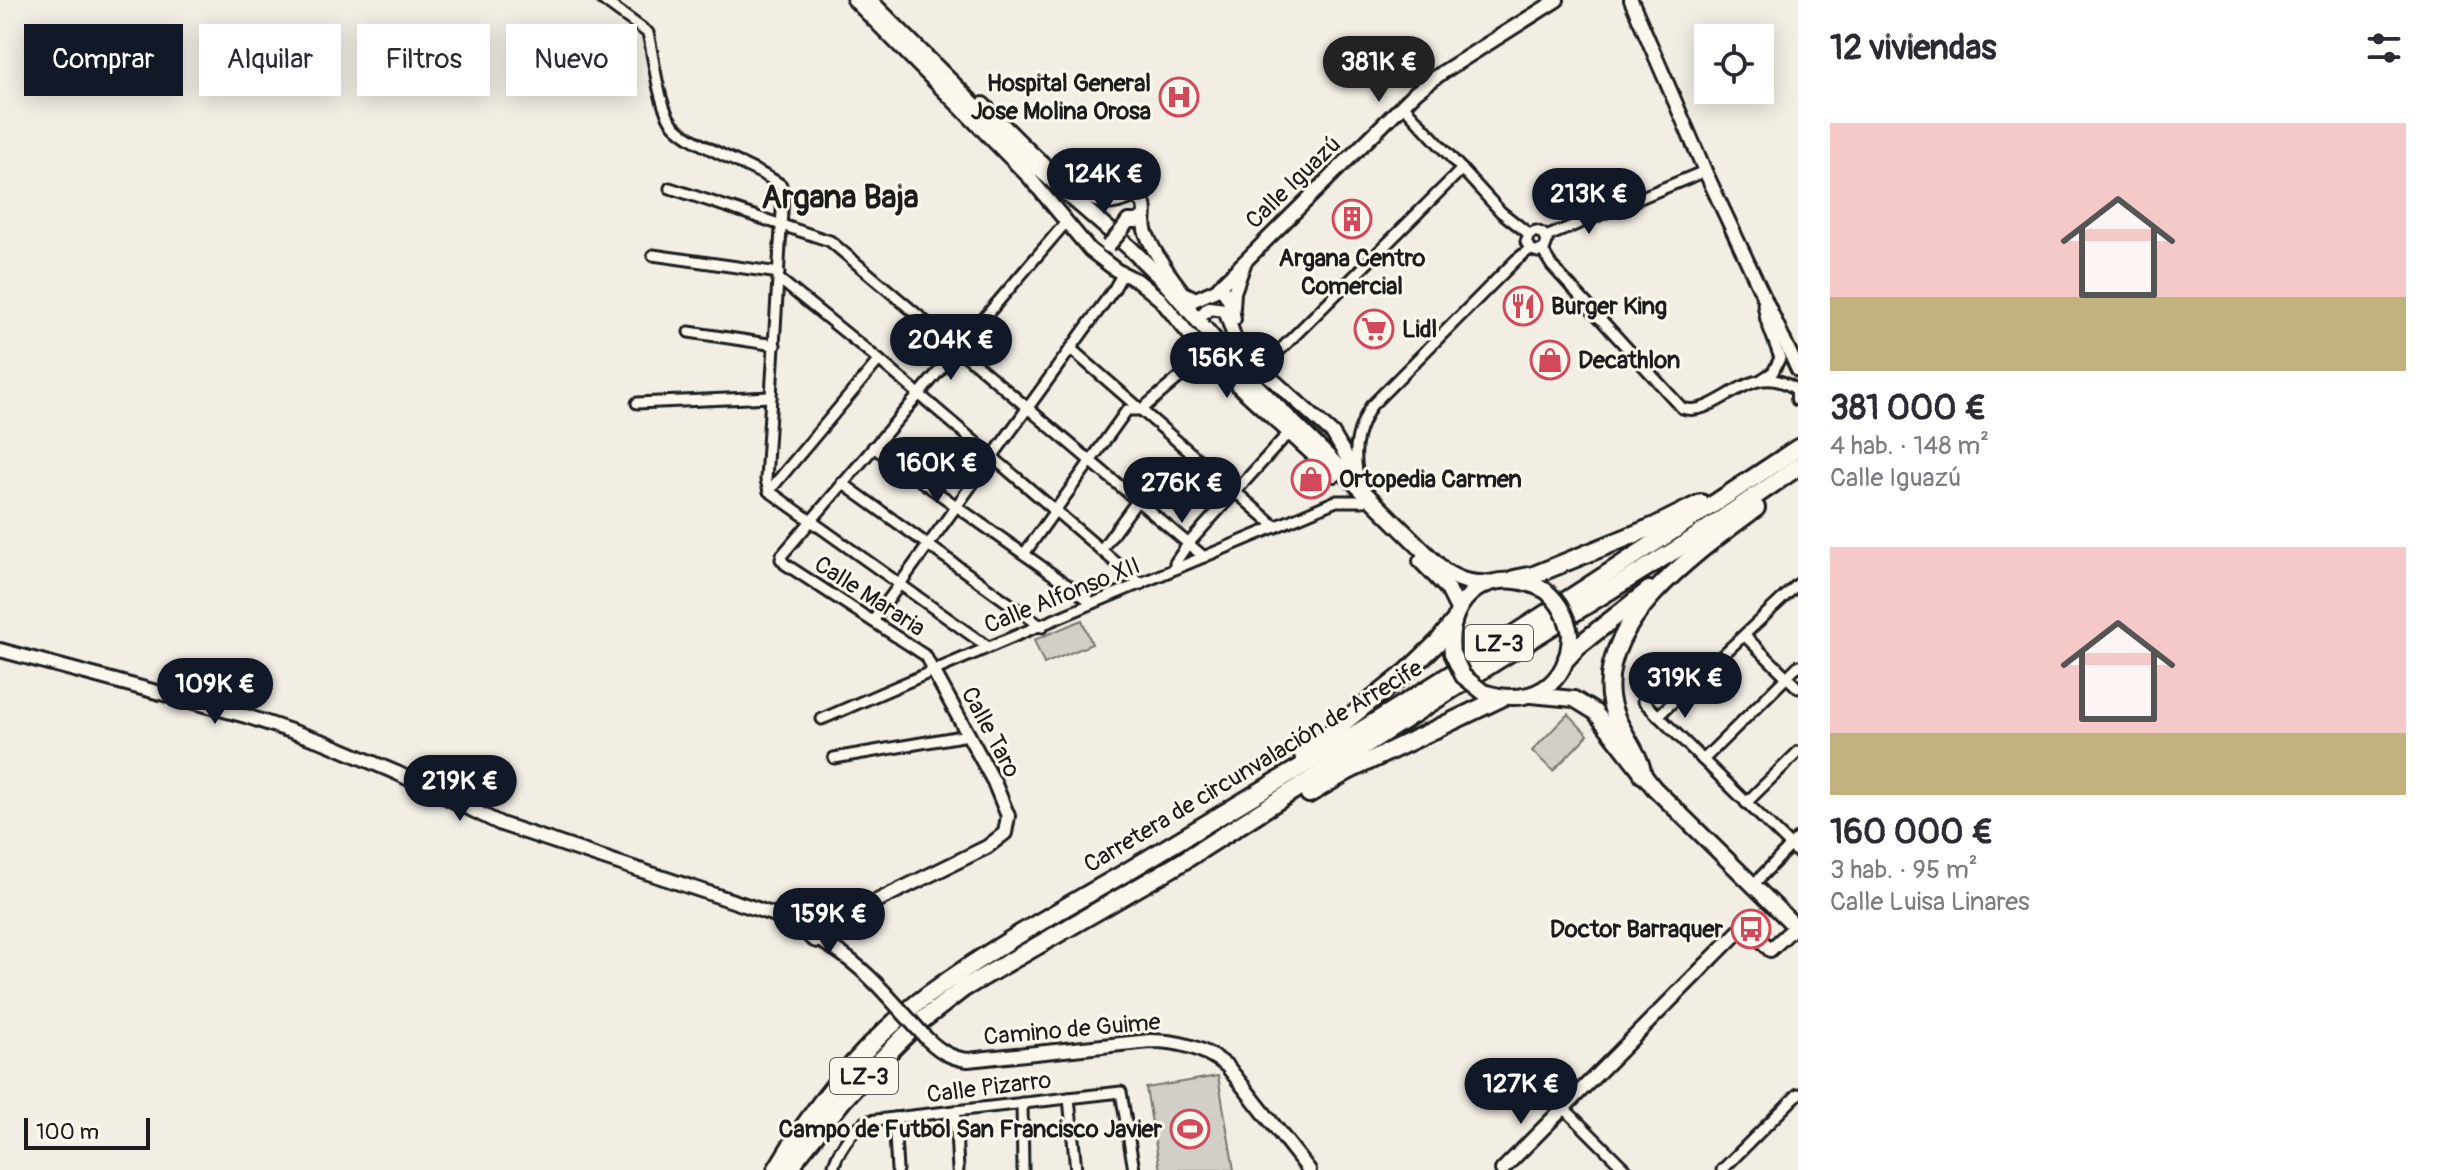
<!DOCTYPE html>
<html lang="es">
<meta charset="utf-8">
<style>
body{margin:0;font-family:Pangolin,sans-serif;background:#f7f7f7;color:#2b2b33;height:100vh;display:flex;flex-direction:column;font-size:30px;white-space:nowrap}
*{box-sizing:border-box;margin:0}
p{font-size:26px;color:#7c7c81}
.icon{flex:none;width:44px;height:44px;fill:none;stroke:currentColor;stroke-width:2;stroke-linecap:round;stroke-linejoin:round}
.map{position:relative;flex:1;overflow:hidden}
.sheet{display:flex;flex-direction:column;background:#fff;width:640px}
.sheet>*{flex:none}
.guide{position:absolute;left:24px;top:24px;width:760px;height:72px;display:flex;gap:16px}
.fabs{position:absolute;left:1694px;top:24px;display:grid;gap:16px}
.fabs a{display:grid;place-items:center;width:80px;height:80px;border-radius:0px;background:#fff;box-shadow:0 4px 20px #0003;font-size:40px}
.scale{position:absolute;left:24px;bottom:20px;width:126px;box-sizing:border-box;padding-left:8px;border:4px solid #1c1c1c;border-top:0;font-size:22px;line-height:28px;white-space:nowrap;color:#1c1c1c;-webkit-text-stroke:6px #fbf7ec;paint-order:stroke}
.price{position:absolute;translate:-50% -68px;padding:0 18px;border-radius:28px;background:#111827;color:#fff;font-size:26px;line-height:52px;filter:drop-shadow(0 2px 4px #0008)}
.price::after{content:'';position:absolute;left:50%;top:48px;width:24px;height:18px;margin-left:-12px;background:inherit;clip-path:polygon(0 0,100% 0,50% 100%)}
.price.selected{background:#222;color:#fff}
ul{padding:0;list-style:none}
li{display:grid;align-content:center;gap:16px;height:424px;padding:0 32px}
li span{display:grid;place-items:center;height:248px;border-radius:0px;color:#555}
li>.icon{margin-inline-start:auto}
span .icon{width:144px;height:144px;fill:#fffc;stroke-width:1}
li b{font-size:34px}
h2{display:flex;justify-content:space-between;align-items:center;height:96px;padding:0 32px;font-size:34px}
.pill{padding:0 28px;border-radius:0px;background:#fff;box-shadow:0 4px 20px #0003;font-size:28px;line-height:72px}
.pill.selected{background:#111827;color:#fff}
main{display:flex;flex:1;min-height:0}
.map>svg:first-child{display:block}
</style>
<main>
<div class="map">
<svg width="1798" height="1170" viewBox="0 0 1798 1170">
<rect width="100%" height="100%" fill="#f2eee4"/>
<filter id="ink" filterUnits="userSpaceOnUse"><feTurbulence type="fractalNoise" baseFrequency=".0125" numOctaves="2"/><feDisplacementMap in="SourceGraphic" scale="16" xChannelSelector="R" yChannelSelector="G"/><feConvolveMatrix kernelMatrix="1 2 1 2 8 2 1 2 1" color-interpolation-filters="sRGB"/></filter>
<g filter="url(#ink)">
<g fill="#d2cfc6" stroke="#777671" stroke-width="2">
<polygon points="1082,620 1092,644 1044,664 1034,640"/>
<polygon points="1568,714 1588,735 1553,771 1532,751"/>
<polygon points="1218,1076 1234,1170 1160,1170 1146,1088"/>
</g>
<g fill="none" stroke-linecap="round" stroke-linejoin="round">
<defs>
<g id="street">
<path d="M603 0 648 33C654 59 657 95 669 118 682 144 756 166 781 185L783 195 766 480 769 491"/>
<polyline points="1403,105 1501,212 1529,234"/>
<polyline points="670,188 830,241 1204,557"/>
<polyline points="1546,237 1705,171"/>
<path d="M1542 250 1552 266 1682 408C1718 420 1752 354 1798 391"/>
<polyline points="653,255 779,273"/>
<polyline points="779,279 879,360 1141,584"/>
<polyline points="689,332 775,345"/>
<polyline points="1071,349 1276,527"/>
<polyline points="1262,368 1462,169"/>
<polyline points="1762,379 1773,372 1780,358 1766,320 1763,304"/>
<polyline points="637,403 771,397"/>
<polyline points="873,447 1093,603"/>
<polyline points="906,471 983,471"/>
<path d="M1357 471C1353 445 1358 429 1371 406L1516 260 1530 249 1538 252 1545 248 1547 241 1543 234 1536 231 1529 234 1526 242 1530 249"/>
<polyline points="842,483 1042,627"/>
<polyline points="769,491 988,647"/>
<polyline points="769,491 879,360"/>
<polyline points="1101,550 1137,501"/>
<polyline points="1024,554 1127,410 1141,410 1207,354"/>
<polyline points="1177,568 1175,563 1188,544 1283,439 1290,435"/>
<polyline points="873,621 1114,289 1123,273"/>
<polyline points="1745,636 1798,688"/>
<polyline points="933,670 926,656 785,564 781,559 782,555 1067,221"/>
<polyline points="1650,682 1643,701 1798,853"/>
<polyline points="1658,716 1798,584"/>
<path d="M822 719C992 644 1165 574 1336 501H1363"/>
<polyline points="834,758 968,735"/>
<polyline points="1703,760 1798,666"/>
<polyline points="1746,803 1798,752"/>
<polyline points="1752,886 1798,838"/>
<polyline points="1069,1098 1076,1170"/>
<polyline points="1022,1103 1023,1170"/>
<polyline points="1564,1108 1626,1170"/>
<polyline points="955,1111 958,1170"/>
<polyline points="894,1118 897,1170"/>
<path d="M833 1170C835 1155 853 1127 868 1121L1121 1092 1134 1170"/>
<polyline points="1722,1170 1798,1094"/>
</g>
<g id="secondary">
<polyline points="854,0 1029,177 1090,250 1116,270 1138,281 1160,299 1188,333 1237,385 1335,475"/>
<polyline points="1631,0 1705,171 1798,370"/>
<path d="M983 104C1008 129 1069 197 1104 202 1115 204 1124 199 1134 196 1153 203 1140 218 1146 233 1156 258 1175 282 1191 303"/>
<polyline points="1121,231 1128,221 1137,221 1144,217"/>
<polyline points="1219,287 1416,92 1443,72 1557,0"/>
<path d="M1219 287C1229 295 1232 307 1234 319"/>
<polyline points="1186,294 1196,299 1216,290"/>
<polyline points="1233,308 1234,292 1244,264"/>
<polyline points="1204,313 1209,308 1225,310 1238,348 1333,434 1357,475"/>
<polyline points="1798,390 1798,399"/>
<polyline points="0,650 246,716 324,742 397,773 501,824 793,921 808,933"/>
<circle cx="819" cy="929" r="12"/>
<polyline points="831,929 846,916 987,847 1005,833 1008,816 994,782 933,670"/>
<path d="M819 940C846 954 866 972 886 994"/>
<path d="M927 1039C940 1051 950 1058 968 1060L1150 1041C1180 1041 1204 1048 1227 1066L1309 1170"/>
<polyline points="1502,1170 1743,927 1751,929 1770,950 1798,924"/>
</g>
<g id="primary">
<path d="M869 0 1031 162 1130 248 1164 281 1244 374 1443 570C1459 581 1471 584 1490 583"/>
<polyline points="1421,561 1448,589 1458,609"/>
<path d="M1452 653C1445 593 1495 563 1546 591"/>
<path d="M1483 692C1530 707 1569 687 1570 634"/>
<polyline points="1531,695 1574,699 1595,712 1654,788 1798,929"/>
</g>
<g id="highway">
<polyline points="1514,579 1534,575 1655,526 1701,503"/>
<polyline points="1567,658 1578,646 1649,590"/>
<polyline points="1303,755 1408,671 1439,641 1453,623"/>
<path d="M1643 775C1638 747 1614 727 1610 696 1601 617 1701 549 1756 508"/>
<polyline points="1309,794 1348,771 1501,698"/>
<path d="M776 1170C815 1104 867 1040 929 994 990 949 1057 912 1123 874 1194 832 1264 789 1334 747 1491 651 1645 550 1798 448"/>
<polyline points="790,1170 798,1156 843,1100 868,1073 916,1025 964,988 1177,865 1498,660 1685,544 1798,467"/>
</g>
</defs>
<use href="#street" stroke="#1c1c1c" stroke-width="15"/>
<use href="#secondary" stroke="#1c1c1c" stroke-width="18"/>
<use href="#primary" stroke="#1c1c1c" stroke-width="20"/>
<use href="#highway" stroke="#1c1c1c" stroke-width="22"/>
<use href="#street" stroke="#fbf7ec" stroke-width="9"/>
<use href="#secondary" stroke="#fbf7ec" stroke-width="12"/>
<use href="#primary" stroke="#fbf7ec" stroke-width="14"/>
<use href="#highway" stroke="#fbf7ec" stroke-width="16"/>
<defs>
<g id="secondary-bridge">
<polyline points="1108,246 1121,231"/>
<polyline points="886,994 927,1039"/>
</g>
<g id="primary-bridge">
<path d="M1546 591C1560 603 1567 616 1570 634"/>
<polyline points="1452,653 1463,676 1483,692"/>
</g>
</defs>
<use href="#secondary-bridge" stroke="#1c1c1c" stroke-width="18" stroke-linecap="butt"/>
<use href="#primary-bridge" stroke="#1c1c1c" stroke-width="20" stroke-linecap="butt"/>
<use href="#secondary-bridge" stroke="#fbf7ec" stroke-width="12"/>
<use href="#primary-bridge" stroke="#fbf7ec" stroke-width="14"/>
</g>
</g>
<defs>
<symbol id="hospital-ring" viewBox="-11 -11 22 22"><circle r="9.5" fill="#fbf7ec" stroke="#d1495b" stroke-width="1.5"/><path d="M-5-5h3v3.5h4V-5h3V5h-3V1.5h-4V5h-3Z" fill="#d1495b"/></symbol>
<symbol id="building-ring" viewBox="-11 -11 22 22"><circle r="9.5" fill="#fbf7ec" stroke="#d1495b" stroke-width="1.5"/><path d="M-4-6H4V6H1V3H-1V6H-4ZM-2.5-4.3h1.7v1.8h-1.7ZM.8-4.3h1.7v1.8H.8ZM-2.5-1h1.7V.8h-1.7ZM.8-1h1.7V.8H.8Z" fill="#d1495b"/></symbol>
<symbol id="restaurant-ring" viewBox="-11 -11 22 22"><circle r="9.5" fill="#fbf7ec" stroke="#d1495b" stroke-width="1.5"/><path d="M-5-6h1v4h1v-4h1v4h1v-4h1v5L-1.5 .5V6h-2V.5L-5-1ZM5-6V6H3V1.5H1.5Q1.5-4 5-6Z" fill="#d1495b"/></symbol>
<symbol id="supermarket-ring" viewBox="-11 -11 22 22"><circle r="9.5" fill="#fbf7ec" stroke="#d1495b" stroke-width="1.5"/><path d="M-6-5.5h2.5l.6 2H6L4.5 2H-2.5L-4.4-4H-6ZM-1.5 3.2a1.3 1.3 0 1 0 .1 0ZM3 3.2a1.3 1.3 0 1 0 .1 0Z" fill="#d1495b"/></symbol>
<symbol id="shop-ring" viewBox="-11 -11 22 22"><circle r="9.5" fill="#fbf7ec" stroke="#d1495b" stroke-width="1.5"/><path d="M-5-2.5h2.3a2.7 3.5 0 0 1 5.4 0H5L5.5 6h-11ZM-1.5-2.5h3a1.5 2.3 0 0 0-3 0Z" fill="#d1495b"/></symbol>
<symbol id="bus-ring" viewBox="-11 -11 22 22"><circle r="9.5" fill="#fbf7ec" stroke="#d1495b" stroke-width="1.5"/><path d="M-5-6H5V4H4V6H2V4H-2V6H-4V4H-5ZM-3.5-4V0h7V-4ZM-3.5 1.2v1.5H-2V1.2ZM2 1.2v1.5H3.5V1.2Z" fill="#d1495b"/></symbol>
<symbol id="stadium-ring" viewBox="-11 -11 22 22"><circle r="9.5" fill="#fbf7ec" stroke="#d1495b" stroke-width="1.5"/><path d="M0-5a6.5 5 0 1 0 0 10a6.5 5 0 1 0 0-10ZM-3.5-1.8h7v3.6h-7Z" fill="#d1495b"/></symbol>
</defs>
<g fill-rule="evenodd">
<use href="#hospital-ring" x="1157" y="75" width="44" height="44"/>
<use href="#building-ring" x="1330" y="197" width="44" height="44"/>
<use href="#restaurant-ring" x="1501" y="284" width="44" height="44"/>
<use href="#supermarket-ring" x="1352" y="307" width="44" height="44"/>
<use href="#shop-ring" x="1528" y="338" width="44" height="44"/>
<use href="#shop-ring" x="1289" y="457" width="44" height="44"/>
<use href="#bus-ring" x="1729" y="907" width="44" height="44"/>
<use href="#stadium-ring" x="1168" y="1107" width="44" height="44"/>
</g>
<g text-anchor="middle" stroke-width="6" stroke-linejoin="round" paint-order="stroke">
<g fill="#fbf7ec" stroke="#5f5e5a" stroke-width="2">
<rect x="1465" y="625" width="68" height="36" rx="6"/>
<rect x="830" y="1058" width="68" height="36" rx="6"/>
</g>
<g font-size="22" font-weight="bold" fill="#1c1c1c">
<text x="1499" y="651">LZ-3</text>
<text x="864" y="1084">LZ-3</text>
</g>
<g font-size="24" font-weight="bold" fill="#1c1c1c" stroke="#fbf7ec" text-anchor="start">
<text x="1151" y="91" text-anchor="end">Hospital General<tspan x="1151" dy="28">Jose Molina Orosa</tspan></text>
<text x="1352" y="266" text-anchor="middle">Argana Centro<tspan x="1352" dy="28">Comercial</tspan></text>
<text x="1551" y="314">Burger King</text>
<text x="1402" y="337">Lidl</text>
<text x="1578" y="368">Decathlon</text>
<text x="1339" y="487">Ortopedia Carmen</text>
<text x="1723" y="937" text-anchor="end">Doctor Barraquer</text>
<text x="1162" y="1137" text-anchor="end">Campo de Futbol San Francisco Javier</text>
</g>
<g font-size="24" fill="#1c1c1c" stroke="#fbf7ec">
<text transform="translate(1293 182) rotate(-44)" y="8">Calle Iguazú</text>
<text transform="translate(1062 595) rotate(-22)" y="8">Calle Alfonso XII</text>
<text transform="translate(870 596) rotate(33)" y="8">Calle Mararia</text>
<text transform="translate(991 732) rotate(62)" y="8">Calle Taro</text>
<text transform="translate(1253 766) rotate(-31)" y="8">Carretera de circunvalación de Arrecife</text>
<text transform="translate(1072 1029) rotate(-5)" y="8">Camino de Guime</text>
<text transform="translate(989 1087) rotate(-7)" y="8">Calle Pizarro</text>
</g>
<g font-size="32" font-weight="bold" fill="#1c1c1c" stroke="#fbf7ec">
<text x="840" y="208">Argana Baja</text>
</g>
</g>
</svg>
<div class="fabs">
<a><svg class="icon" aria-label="locate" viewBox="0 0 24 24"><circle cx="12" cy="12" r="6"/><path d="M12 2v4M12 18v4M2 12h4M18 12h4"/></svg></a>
</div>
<div class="scale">100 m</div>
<b class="price selected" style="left:1379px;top:104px">381K €</b>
<b class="price" style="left:1104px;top:216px">124K €</b>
<b class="price" style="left:1589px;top:236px">213K €</b>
<b class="price" style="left:951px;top:382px">204K €</b>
<b class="price" style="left:1227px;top:400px">156K €</b>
<b class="price" style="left:937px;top:505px">160K €</b>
<b class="price" style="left:1182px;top:525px">276K €</b>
<b class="price" style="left:1685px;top:720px">319K €</b>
<b class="price" style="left:215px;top:726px">109K €</b>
<b class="price" style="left:460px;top:823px">219K €</b>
<b class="price" style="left:829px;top:956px">159K €</b>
<b class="price" style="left:1521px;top:1126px">127K €</b>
<div class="guide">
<a class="pill selected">Comprar</a>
<a class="pill">Alquilar</a>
<a class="pill">Filtros</a>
<a class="pill">Nuevo</a>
</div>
</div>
<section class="sheet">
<h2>12 viviendas<svg class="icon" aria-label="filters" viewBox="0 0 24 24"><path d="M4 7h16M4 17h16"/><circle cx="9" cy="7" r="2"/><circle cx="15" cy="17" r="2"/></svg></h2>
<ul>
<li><span style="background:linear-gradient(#f6c9c9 70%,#c2b280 0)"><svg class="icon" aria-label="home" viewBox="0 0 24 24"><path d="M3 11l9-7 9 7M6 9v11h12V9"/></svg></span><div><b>381 000 €</b><p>4 hab. · 148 m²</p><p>Calle Iguazú</p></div></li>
<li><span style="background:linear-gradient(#f6c9c9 75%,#c2b280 0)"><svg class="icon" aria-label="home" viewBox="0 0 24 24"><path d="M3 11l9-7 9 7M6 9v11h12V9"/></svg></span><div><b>160 000 €</b><p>3 hab. · 95 m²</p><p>Calle Luisa Linares</p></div></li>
</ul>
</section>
</main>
